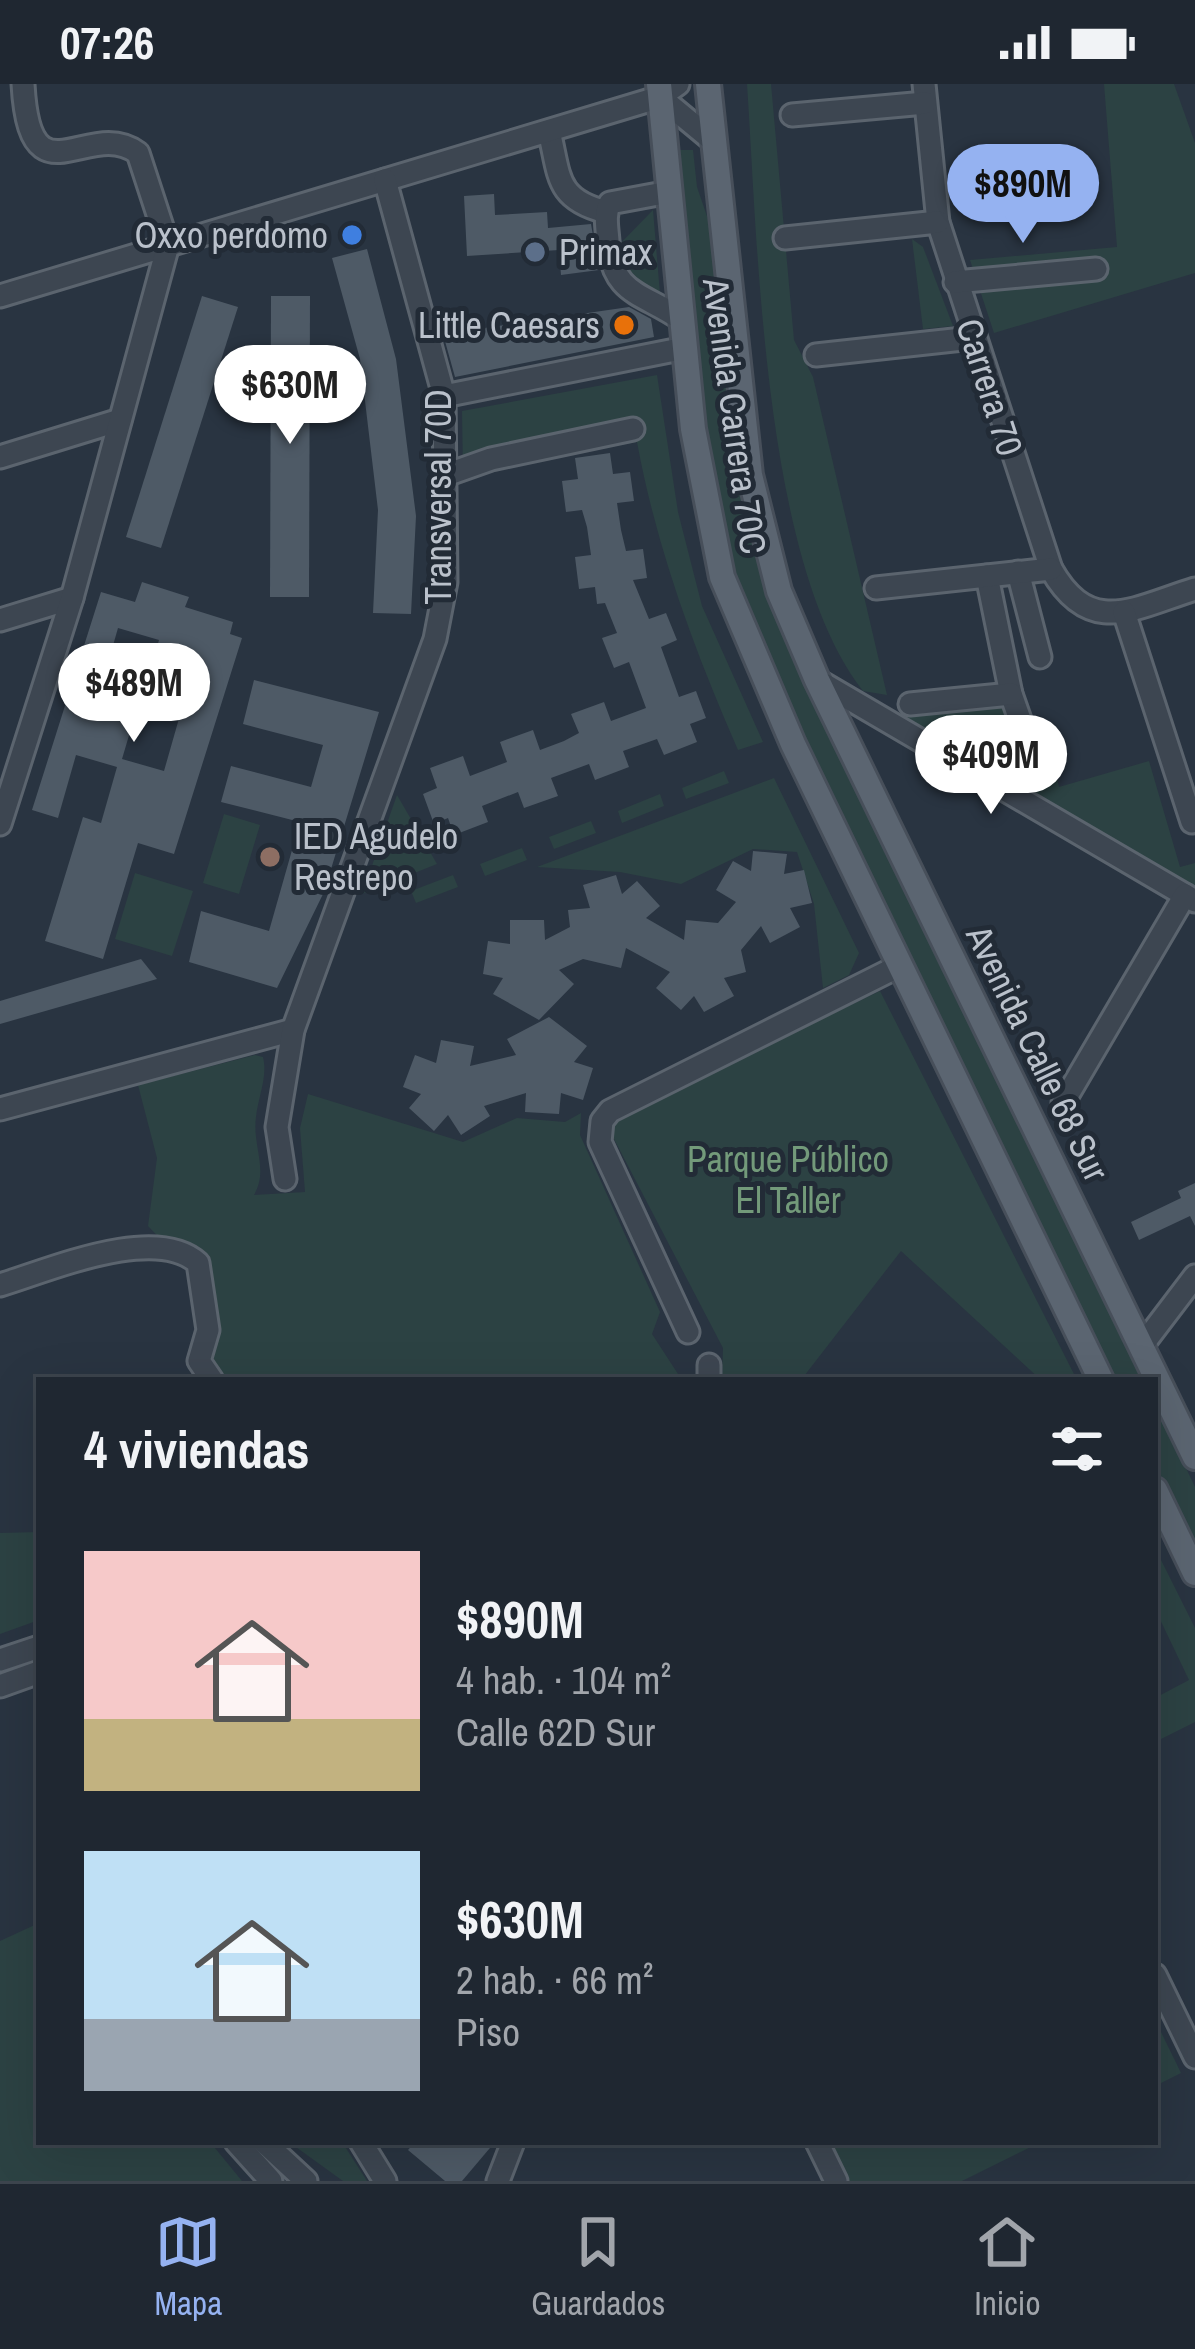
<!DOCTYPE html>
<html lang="es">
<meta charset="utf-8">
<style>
body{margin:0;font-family:"Archivo Narrow",sans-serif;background:#272f39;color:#f1f3f6;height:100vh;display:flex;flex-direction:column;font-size:45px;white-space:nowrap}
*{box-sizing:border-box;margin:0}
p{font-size:39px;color:#a1a5ab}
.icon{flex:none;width:66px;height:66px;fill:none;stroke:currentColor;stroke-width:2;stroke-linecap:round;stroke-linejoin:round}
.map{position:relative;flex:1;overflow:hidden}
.side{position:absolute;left:36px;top:1293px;width:1122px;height:768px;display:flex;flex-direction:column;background:#1f2731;border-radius:0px;box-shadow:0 12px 48px #0002,0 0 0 3px #3c444d}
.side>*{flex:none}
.price{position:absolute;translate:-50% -102px;padding:0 27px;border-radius:42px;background:#fff;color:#222;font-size:39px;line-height:78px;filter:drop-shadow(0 3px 6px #0008)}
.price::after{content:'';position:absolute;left:50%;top:72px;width:36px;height:27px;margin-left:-18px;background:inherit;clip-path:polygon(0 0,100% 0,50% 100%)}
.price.on{background:#95b2f1;color:#111}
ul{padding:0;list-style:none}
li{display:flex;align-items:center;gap:36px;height:300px;padding:0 48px}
li span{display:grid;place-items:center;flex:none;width:336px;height:240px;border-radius:0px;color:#555}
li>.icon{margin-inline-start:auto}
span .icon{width:144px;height:144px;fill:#fffc;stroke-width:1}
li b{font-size:51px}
h2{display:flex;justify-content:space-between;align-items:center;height:144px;padding:0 48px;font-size:51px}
.status{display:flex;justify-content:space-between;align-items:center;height:84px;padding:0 60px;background:#1f2731;direction:ltr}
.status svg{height:33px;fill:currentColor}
.tab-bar{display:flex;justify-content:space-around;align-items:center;height:168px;border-top:3px solid #3c444d;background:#1f2731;font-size:33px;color:#a1a5ab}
.tab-bar a{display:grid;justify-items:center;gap:6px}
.tab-bar .on{color:#95b2f1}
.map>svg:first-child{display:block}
</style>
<div class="status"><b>07:26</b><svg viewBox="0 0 49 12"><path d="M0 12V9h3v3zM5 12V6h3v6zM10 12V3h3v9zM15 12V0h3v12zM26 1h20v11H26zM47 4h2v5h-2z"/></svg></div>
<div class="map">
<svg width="1195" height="2097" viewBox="0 0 1195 2097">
<rect width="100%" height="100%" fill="#293441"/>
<g fill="#2c4243">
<path d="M747 0H771L794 256 813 293 887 611 863 607C763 480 758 162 747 0Z"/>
<polygon points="1104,0 1174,0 1195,59 1195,189 994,249 970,176 1117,163"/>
<polygon points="678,66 693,66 697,103 709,138 740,400 772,523 1144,1296 1115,1296 808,668 733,493 708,367"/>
<polygon points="653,126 660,210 619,183 618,162"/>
<polygon points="912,155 923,163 953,242 923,245"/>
<path d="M657 291 678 428 702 522 763 658 738 666C694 565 657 466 637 358L463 390 462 327Z"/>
<polygon points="1010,618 1034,696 1056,690 1059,703 1149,677 1180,783 1195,779 1195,804 896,631"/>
<polygon points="724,687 729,699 686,715 682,704"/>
<polygon points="774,694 859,869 849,891 823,904 814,820 797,768 753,765 681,800 620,788 537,783"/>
<polygon points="660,710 664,722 622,739 618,727"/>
<polygon points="397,711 437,780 362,810"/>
<polygon points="224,730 260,741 239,810 203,799"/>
<polygon points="591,737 596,749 554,765 549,753"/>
<polygon points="522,764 527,776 485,792 480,780"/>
<polygon points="135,789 193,807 172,872 115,855"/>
<polygon points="453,791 458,803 416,819 411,807"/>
<polygon points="880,907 1077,1296 1041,1296 901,1167 801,1296 722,1296 723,1264 613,1053 612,1041 620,1031"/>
<path d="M255 971 263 973C268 993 258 1013 256 1033 252 1062 269 1085 254 1111L305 1108 300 1044 308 1010 463 1058 517 1034 565 1038 581 1029 580 1051 660 1228 652 1250 678 1290 666 1296H220L206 1273 208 1204 148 1142 157 1074 138 1001Z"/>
<polygon points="1155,1319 1195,1403 1195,1463 1155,1379"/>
<polygon points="39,1448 39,1536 0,1550 0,1449"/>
<polygon points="1155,1464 1195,1544 1195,1638 1155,1658 1155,1614 1189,1596 1155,1525"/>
<polygon points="39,1839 39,2058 210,2058 242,2097 0,2097 0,1857"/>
<polygon points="1161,1948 1181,1989 1155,2002 1155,1951"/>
<polygon points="289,2058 342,2058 367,2097 343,2097"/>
<polygon points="828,2058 1041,2058 962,2097 847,2097"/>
</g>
<g fill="#4e5a66" fill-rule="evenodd">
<polygon points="494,110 495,131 547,128 548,144 591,140 599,186 561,191 559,166 467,172 464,112"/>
<polygon points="367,165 396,275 416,432 411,530 373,529 378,426 360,275 332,174"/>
<polygon points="202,212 238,223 161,464 126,453"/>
<polygon points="271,212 310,212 309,513 270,513"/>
<polygon points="629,223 651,235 654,253 455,293 443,250"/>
<polygon points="610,369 613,390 630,388 634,417 617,419 621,446 626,467 643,465 647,494 633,496 649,535 666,529 677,556 661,563 679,613 696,607 706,634 690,640 697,658 664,671 657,655 623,667 629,683 595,696 589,680 551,694 558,712 524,724 518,708 482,722 488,738 454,751 448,734 434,740 423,710 437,704 430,684 463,672 470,692 507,678 500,658 533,646 540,666 564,657 579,649 571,630 604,618 611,637 646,624 629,578 614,584 602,554 617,549 605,519 597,520 595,503 579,505 575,473 591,471 587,443 582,426 566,428 562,397 578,395 575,374"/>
<path d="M142 498 189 513 185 523 233 538 230 550 242 554 174 770 138 759 103 875 45 857 83 733 101 739 117 683 76 671 58 734 32 726 101 508 135 518ZM118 544 159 556 141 620 180 631 164 687 122 675 141 611 102 600Z"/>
<polygon points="254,596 379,628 324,808 277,904 189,878 201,827 269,847 300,738 221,718 231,682 311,703 323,661 243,640"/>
<polygon points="753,767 787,770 784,790 804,786 812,819 790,824 800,843 770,859 761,842 741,866 746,888 724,894 734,912 704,928 694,912 681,926 656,904 670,888 626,864 621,884 583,875 559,886 574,900 539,936 493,910 503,894 483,890 488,857 510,860 510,836 544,836 545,856 570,843 568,826 590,824 583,801 616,791 622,810 637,797 660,822 646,834 684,856 686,836 718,839 736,818 716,806 733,777 751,787"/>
<polygon points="141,875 157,895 0,940 0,917"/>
<polygon points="549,933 587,962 574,978 593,984 583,1016 561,1009 559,1030 525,1028 526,1009 484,1022 490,1032 461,1051 448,1031 434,1047 409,1024 421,1010 403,1003 415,971 436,979 441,956 474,962 470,982 516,971 507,955"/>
<polygon points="1195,1099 1195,1142 1190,1132 1139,1156 1131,1138 1181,1114 1178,1107"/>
<polygon points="415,2058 495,2058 462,2097 445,2097 408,2066"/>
</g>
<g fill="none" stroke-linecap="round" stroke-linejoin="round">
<defs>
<g id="minor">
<path d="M23 0C30 124 88 32 138 69L168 161"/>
<path d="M924 0 938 138 1051 485C1090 554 1134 524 1195 505"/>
<polyline points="660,13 713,57"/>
<polyline points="792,31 925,19"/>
<path d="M549 47C560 92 555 115 606 128"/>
<path d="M669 108 610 119C604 131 607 143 608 157 613 212 642 208 682 236"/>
<polyline points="785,154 938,138"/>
<polyline points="955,198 1096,185"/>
<polyline points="0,212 660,13 678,0"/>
<polyline points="816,271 972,254"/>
<polyline points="444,312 685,264"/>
<polyline points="0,373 120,336"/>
<polyline points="443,392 491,375 633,345"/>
<polyline points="1018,488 1040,573"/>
<polyline points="987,492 1011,610 1037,684"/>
<polyline points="876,504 1051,485"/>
<polyline points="1124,528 1192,738"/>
<polyline points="0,536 72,514"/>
<polyline points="817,596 1195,817"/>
<polyline points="910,620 1011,610"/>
<polyline points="0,740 72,514 168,161"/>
<polyline points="1063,1019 1185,811"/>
<polyline points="0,1025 293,946"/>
<polyline points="285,1095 277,1043 293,946 435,555 446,498 444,312 385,96"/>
<path d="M0 1201C50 1186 155 1140 198 1179L208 1246 199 1277 212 1296"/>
<polyline points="688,1248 600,1058 602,1037 610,1027 899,882"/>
<polyline points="1141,1263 1195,1192"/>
<polyline points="709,1296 709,1281"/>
<polyline points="0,1576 39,1563"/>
<polyline points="0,1602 39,1588"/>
<polyline points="1155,1891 1195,1973"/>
<polyline points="236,2058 271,2097"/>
<polyline points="264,2058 306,2097"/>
<polyline points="361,2058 385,2097"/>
<polyline points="817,2058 836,2097"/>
<polyline points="498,2097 513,2058"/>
</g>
<g id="major">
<polyline points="659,0 693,345 722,493 793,660 1101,1296"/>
<polyline points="708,0 750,391 779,507 817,596 1195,1373"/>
<polyline points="1155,1406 1195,1489"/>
</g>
</defs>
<use href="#minor" stroke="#5b646e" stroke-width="27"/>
<use href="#major" stroke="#474f5a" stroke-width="30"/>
<use href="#minor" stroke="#3d4651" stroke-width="21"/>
<use href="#major" stroke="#5b6571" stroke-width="24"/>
</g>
<circle fill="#3f7fe0" stroke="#222b36" stroke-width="4.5" cx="352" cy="151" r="12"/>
<circle fill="#5c6f8a" stroke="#222b36" stroke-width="4.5" cx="535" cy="168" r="12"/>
<circle fill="#e8710a" stroke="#222b36" stroke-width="4.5" cx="624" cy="241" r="12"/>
<circle fill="#8d6e63" stroke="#222b36" stroke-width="4.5" cx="270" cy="773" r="12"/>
<g text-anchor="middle" stroke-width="10" stroke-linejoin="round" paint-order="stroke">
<g font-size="36" fill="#bac1cb" stroke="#222b36" text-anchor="end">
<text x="328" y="164">Oxxo perdomo</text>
<text x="559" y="181" text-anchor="start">Primax</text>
<text x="600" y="254">Little Caesars</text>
<text x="294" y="765" text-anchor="start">IED Agudelo<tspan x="294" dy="41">Restrepo</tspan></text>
</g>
<g font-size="36" fill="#bac1cb" stroke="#222b36">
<text transform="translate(990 303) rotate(72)" y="13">Carrera 70</text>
<text transform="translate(735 332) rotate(82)" y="13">Avenida Carrera 70C</text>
<text transform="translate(438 413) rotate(-90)" y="13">Transversal 70D</text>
<text transform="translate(1038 969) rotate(64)" y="13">Avenida Calle 68 Sur</text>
</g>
<g font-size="36" fill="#739a7a" stroke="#222b36">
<text x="788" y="1088">Parque Público<tspan x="788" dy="41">El Taller</tspan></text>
</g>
</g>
</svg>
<b class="price on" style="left:1023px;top:162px">$890M</b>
<b class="price" style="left:290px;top:363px">$630M</b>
<b class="price" style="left:134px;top:661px">$489M</b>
<b class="price" style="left:991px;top:733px">$409M</b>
<section class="side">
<h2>4 viviendas<svg class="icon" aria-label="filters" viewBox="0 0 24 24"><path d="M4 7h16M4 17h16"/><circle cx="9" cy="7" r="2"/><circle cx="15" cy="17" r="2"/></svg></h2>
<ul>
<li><span style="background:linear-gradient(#f6c9c9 70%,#c2b280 0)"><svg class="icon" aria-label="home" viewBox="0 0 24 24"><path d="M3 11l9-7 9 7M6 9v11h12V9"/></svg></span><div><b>$890M</b><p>4 hab. · 104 m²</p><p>Calle 62D Sur</p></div></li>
<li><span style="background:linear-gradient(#bfe0f5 70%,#9aa5b1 0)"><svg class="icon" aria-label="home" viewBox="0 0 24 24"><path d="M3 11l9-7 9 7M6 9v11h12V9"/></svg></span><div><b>$630M</b><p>2 hab. · 66 m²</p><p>Piso</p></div></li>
</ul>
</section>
</div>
<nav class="tab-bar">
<a class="on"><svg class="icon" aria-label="map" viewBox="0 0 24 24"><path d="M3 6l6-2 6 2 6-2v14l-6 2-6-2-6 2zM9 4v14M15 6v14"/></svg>Mapa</a>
<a><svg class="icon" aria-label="saved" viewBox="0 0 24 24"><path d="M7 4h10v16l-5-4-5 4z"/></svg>Guardados</a>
<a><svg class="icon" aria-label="home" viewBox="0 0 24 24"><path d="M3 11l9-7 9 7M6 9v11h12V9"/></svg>Inicio</a>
</nav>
